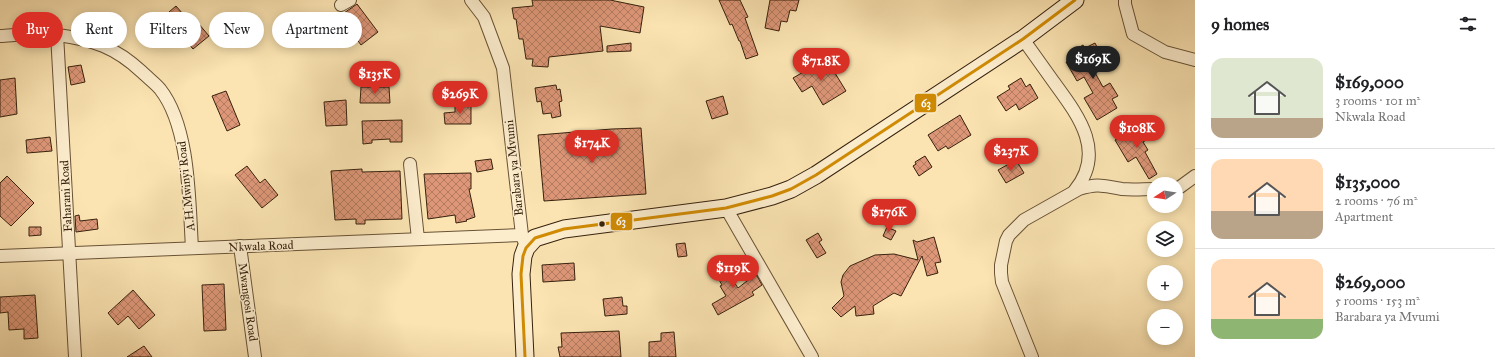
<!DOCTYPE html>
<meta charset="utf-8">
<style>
body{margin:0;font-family:"IM FELL Great Primer",serif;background:#f6f6f6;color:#202124;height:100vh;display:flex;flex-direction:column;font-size:15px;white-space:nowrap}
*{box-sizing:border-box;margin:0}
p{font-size:13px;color:#757577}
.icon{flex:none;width:22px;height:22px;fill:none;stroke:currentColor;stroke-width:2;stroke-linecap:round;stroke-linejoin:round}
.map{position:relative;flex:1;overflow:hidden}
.panel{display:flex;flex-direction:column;background:#fff;width:300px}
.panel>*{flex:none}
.guide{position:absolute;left:12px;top:12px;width:380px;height:36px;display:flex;gap:8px}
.needle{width:26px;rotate:258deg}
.controls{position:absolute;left:1147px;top:177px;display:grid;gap:8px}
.controls a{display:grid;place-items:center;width:36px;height:36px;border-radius:50%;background:#fff;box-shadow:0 2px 10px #0003;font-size:20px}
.price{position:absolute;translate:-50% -34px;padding:0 9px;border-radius:14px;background:#d93025;color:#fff;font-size:13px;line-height:26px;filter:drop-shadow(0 1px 2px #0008)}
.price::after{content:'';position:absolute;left:50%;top:24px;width:12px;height:9px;margin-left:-6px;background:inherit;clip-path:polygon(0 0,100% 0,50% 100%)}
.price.selected{background:#222;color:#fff}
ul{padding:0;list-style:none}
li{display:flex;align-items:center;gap:12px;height:100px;padding:0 16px}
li+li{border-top:1px solid #e0e0e0}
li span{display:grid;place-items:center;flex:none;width:112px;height:80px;border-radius:12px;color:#555}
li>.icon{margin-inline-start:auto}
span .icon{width:48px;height:48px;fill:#fffc;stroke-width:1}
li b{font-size:17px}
h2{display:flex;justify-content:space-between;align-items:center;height:48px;padding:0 16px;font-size:17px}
.chip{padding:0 14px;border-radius:18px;background:#fff;box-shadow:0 2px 10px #0003;font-size:14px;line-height:36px}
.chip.selected{background:#d93025;color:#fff}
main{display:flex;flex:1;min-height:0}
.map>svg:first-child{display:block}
</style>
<main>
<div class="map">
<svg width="1195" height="357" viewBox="0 0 1195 357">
<defs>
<pattern id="building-cross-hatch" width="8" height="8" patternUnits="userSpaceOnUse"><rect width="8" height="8" fill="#dd9778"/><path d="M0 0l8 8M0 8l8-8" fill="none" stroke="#b47b61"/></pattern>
</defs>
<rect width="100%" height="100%" fill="#fbe4b2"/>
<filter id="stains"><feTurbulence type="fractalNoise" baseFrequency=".005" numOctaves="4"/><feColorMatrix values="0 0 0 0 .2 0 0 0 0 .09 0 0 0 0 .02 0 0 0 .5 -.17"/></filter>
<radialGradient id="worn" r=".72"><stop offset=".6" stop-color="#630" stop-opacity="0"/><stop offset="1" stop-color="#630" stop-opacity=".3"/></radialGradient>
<g fill="url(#building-cross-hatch)" stroke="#37210d">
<polygon points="532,0 610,0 644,7 640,33 600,26 603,51 549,57 548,67 532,66 533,59 526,59 523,39 519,39 516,19 514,19 512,8 533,6"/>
<polygon points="719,0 740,0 748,17 745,18 758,55 746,59 740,41 739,41 732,24 730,25"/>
<polygon points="770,0 799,0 796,11 790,10 787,22 781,21 779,31 765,28"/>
<polygon points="357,4 378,32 361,45 348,27 332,39 320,23 328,18 331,22"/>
<polygon points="176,6 189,21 193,17 209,36 193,49 177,30 181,27 169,12"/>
<polygon points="631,43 631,51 607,52 607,46"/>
<polygon points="1095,43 1102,57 1093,62 1096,67 1093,69 1103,87 1110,83 1118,96 1112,99 1117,108 1097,120 1084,98 1093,93 1084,77 1077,81 1066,62 1074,57 1071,52 1083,45 1085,48"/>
<polygon points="827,60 846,91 823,105 812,86 802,92 793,78 814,66 815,68"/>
<polygon points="81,65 85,82 71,85 68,67"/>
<polygon points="15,78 17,114 0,117 0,80"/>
<polygon points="1021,78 1026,87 1030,84 1038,98 1019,110 1016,104 1006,111 997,97 1010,89 1008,86"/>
<polygon points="556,85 557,90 560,89 562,101 559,102 561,116 552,118 551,113 543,114 541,101 537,102 535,88"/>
<polygon points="361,87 389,87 390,103 360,103"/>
<polygon points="226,91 240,125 227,131 212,96"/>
<polygon points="723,96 728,114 712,119 706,101"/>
<polygon points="346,100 347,125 326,126 324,102"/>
<polygon points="455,103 471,103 471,124 445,124 444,113 455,112"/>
<polygon points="960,115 971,135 948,149 946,146 938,151 928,135"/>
<polygon points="402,120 402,142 390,142 390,139 372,140 372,143 363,144 362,121"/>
<polygon points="1141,125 1148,139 1143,142 1148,150 1145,152 1157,174 1149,179 1136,157 1128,162 1115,140"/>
<polygon points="641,128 646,194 544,201 538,135 612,129"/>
<polygon points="50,137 52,151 27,153 26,140"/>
<polygon points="925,156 932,167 919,176 913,166 916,164 915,162"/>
<polygon points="491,159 493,169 477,172 475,161"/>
<polygon points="1016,160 1024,173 1006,183 998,170"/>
<polygon points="247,166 260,183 265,179 278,195 262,208 235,175"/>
<polygon points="362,169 362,172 400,171 402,219 365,220 365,224 356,224 356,219 335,220 331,171"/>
<polygon points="471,173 471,189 469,189 475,217 466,220 467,221 456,223 455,215 428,219 424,174"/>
<polygon points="7,176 34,203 11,226 0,216 0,183"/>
<polygon points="79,215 80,221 97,219 98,229 76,232 75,216"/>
<polygon points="29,227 41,227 41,235 29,236"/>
<polygon points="887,227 896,231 891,240 883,236"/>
<polygon points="818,233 822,240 819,242 826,253 817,258 806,240"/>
<polygon points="934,237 941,262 935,263 938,273 927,276 922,256 901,296 894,293 873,306 874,314 856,316 855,306 841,317 832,308 844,296 841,282 843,275 850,266 875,255 894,254 918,260 913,240 917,242"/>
<polygon points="685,243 687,256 678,257 676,244"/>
<polygon points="718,259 730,280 732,279 738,288 756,274 762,285 752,292 754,295 718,315 712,304 726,296 720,286 722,285 710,264"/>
<polygon points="574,263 575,280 543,282 542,265"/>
<polygon points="224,284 226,330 204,331 202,285"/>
<polygon points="133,290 155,315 139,329 128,316 118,325 108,313"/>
<polygon points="35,295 38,338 24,339 24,329 9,330 8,312 0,313 0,297"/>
<polygon points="622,297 623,306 627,306 627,314 605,316 603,299"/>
<polygon points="619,331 621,357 560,357 558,347 562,347 561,333"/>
<polygon points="674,332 676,357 649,357 649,342 661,341 661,333"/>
<polygon points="144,346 152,357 127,357"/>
</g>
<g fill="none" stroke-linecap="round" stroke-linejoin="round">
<defs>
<g id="street">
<polyline points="471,0 484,17 503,68 522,235 524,241"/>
<polyline points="1125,0 1125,4 1133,34 1165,52 1195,60"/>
<polyline points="341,5 350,0"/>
<polyline points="57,34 75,357"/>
<path d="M0 36C17 35 41 32 58 35 94 40 115 47 142 72 148 78 155 83 160 89 190 127 189 201 192 248"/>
<path d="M1023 39C1033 53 1043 67 1053 81 1077 114 1107 151 1075 190"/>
<polyline points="410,164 418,239"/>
<polyline points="1176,188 1180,187 1195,176"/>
<polyline points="726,208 812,357"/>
<polyline points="240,246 255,357"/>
<polyline points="0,256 522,235"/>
<path d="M1032 357 1002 282 1001 273V265L1006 241 1009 235 1024 220 1079 189C1100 183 1102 186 1122 189 1133 190 1144 189 1154 189"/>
</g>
<polyline id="secondary" points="525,357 521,274 523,256 526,248 535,238 564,229 726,208 772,196 791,189 816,175 1023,39 1075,0"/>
</defs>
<use href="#street" stroke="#685236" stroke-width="14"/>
<use href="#secondary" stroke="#37210d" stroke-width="19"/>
<use href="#street" stroke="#fcedcd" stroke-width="12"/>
<use href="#secondary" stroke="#fcedcd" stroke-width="17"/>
<defs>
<polyline id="bus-1" points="525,357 521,274 523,256 526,248 535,238 564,229 726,208 772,196 791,189 816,175 1023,39 1075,0"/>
</defs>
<use href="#bus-1" stroke="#fcedcd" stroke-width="6"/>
<use href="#bus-1" stroke="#d18b03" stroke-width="3"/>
</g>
<circle fill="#37210d" stroke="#fcedcd" stroke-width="1.5" cx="602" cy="224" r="3.5"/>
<g text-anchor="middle" stroke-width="3" stroke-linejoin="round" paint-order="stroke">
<g font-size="12" fill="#37210d" stroke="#fcedcd">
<text transform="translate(514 168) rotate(-96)" y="4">Barabara ya Mvumi</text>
<text transform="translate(186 186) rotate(-96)" y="4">A.H.Mwinyi Road</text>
<text transform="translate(66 196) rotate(-93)" y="4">Faharani Road</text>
<text transform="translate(261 246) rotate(-2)" y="4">Nkwala Road</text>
<text transform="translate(248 302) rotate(82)" y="4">Mwangosi Road</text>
</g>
</g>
<g stroke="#fcedcd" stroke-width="1.5">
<rect x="914" y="93" width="23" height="20" rx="4" fill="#d18b03"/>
<rect x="610" y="212" width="23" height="19" rx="4" fill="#d18b03"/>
</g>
<g font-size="11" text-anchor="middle" font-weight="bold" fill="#fff">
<text x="926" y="107">63</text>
<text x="621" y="225">63</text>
</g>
<rect width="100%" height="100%" filter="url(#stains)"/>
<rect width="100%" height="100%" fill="url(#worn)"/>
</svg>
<div class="controls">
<a><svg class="needle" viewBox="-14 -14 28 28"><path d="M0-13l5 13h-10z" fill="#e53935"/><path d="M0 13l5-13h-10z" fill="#757577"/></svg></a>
<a><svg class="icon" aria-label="layers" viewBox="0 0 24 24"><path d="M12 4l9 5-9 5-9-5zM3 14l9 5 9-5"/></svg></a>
<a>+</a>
<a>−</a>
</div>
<b class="price selected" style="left:1093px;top:80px">$169K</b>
<b class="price" style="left:821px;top:82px">$71.8K</b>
<b class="price" style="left:375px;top:95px">$135K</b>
<b class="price" style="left:460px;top:115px">$269K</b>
<b class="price" style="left:1137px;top:149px">$108K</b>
<b class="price" style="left:592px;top:164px">$174K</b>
<b class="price" style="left:1011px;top:172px">$237K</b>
<b class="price" style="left:889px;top:233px">$176K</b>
<b class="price" style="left:733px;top:289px">$119K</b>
<div class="guide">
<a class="chip selected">Buy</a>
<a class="chip">Rent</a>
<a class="chip">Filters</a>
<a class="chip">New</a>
<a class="chip">Apartment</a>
</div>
</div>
<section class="panel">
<h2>9 homes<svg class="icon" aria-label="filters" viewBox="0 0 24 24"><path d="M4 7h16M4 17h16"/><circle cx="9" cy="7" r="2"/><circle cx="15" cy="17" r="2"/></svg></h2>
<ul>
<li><span style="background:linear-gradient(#dfe7d0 75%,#b9a48a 0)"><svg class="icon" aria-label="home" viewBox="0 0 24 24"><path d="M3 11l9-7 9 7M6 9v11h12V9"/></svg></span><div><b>$169,000</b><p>3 rooms · 101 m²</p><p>Nkwala Road</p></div></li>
<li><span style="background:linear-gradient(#ffd9b3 65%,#b9a48a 0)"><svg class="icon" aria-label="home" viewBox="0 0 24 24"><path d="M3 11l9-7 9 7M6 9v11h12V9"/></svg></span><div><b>$135,000</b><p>2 rooms · 76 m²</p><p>Apartment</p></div></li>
<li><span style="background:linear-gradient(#ffd9b3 75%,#8fb573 0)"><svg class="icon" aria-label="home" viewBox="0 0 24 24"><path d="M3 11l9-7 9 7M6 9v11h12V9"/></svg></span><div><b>$269,000</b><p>5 rooms · 153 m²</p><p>Barabara ya Mvumi</p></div></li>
</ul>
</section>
</main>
